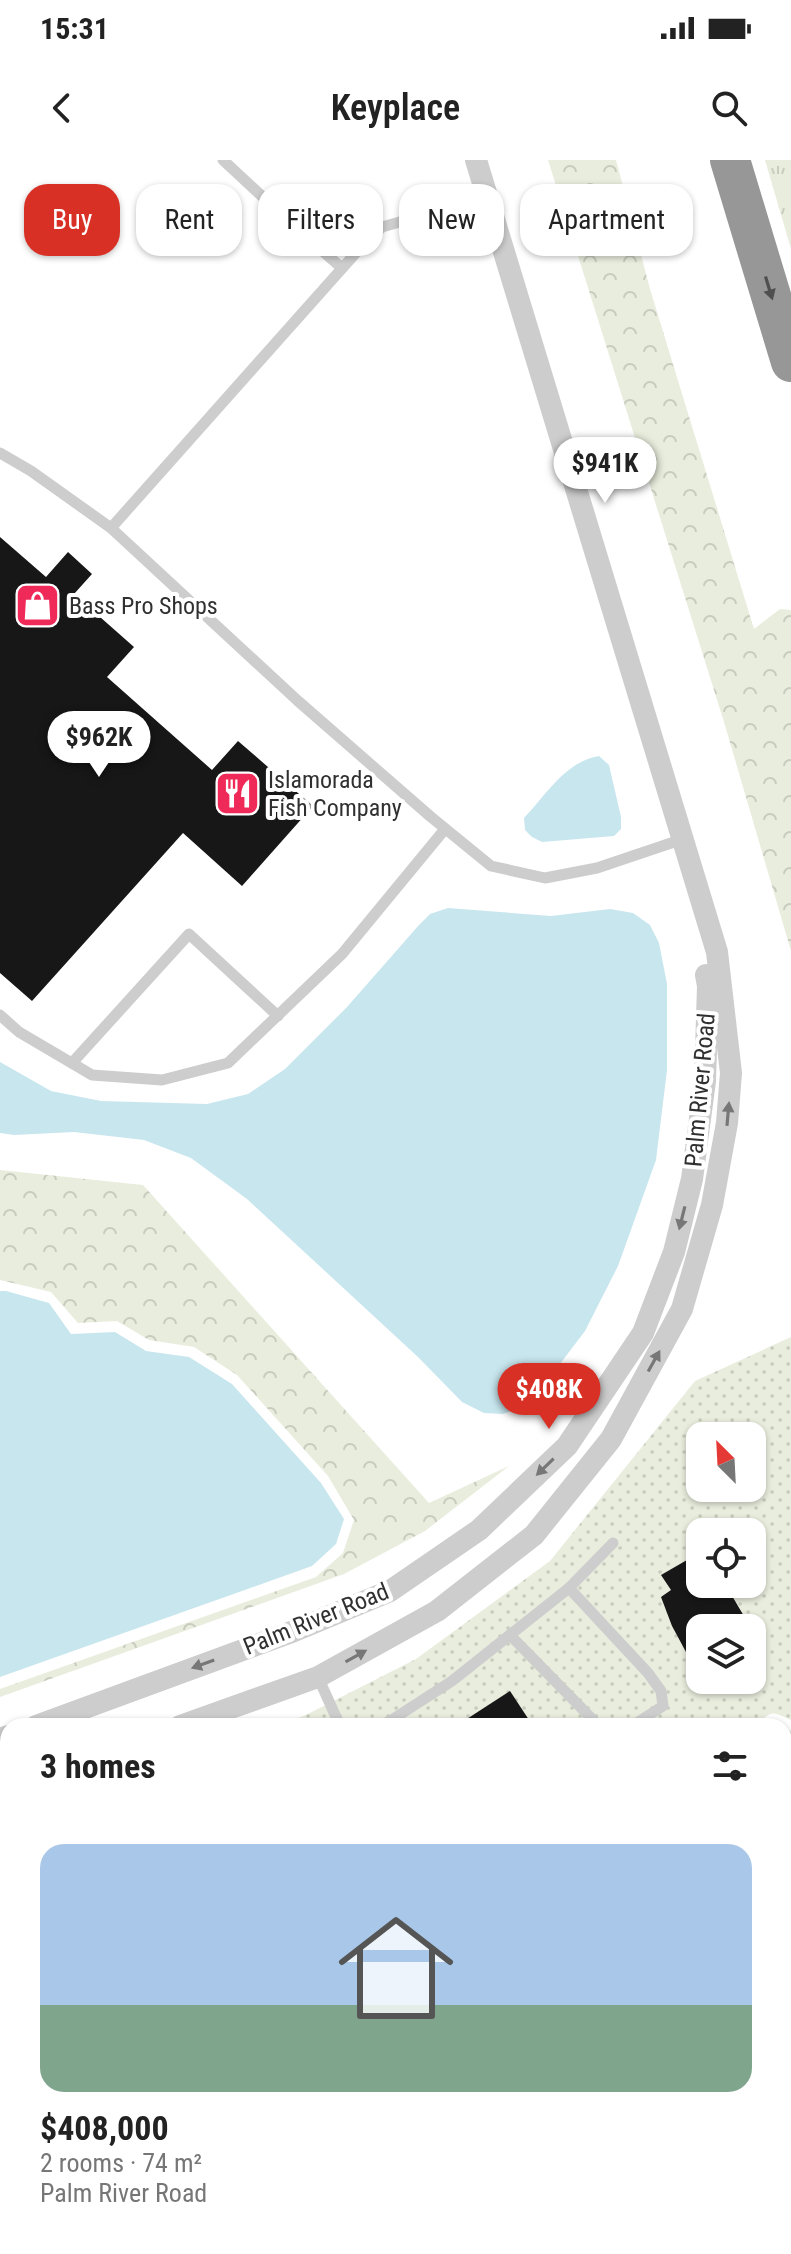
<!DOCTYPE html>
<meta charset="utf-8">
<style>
body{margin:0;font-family:"Roboto Condensed",sans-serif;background:#f2f2f2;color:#222;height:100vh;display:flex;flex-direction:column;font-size:30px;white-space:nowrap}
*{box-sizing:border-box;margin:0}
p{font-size:26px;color:#767676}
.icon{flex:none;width:44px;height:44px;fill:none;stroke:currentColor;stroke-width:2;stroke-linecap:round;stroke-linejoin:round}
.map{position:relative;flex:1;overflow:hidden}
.sheet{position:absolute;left:0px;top:1558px;width:792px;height:536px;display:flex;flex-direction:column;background:#fff;border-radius:24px 24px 0 0;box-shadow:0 2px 6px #0004}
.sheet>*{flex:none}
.top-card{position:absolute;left:24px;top:24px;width:744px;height:72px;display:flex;gap:16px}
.needle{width:52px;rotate:336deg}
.buttons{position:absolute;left:686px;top:1262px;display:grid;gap:16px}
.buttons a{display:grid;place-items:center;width:80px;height:80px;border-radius:16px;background:#fff;box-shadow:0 2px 6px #0004;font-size:40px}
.price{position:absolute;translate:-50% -68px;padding:0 18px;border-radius:28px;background:#fff;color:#222;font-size:26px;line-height:52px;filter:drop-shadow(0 2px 4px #0008)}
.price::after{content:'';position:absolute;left:50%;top:48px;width:24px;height:18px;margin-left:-12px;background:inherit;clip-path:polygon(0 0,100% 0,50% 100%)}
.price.selected{background:#d93025;color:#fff}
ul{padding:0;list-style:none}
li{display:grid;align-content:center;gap:16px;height:424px;padding:0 40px}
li+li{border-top:2px solid #e0e0e0}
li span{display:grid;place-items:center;height:248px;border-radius:24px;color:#555}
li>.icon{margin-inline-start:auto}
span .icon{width:144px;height:144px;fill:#fffc;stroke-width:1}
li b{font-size:34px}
h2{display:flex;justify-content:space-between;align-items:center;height:96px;padding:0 40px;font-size:34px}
.pill{padding:0 28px;border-radius:24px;background:#fff;box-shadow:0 2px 6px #0004;font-size:28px;line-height:72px}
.pill.selected{background:#d93025;color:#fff}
.status{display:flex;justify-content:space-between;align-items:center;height:56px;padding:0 40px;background:#fff;direction:ltr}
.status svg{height:22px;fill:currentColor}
header{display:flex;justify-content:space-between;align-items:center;height:104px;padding:0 40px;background:#fff;font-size:36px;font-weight:600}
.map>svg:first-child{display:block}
</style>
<div class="status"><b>15:31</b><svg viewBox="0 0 49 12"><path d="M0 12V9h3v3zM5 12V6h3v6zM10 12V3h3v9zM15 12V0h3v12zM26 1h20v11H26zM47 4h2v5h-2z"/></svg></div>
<header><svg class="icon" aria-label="back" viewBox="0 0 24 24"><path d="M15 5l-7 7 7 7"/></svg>Keyplace<svg class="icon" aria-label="search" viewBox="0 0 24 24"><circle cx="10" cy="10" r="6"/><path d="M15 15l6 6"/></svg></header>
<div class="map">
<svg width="791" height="2094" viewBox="0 0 791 2094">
<defs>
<pattern id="grass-tufts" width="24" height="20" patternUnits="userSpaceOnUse" patternTransform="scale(2)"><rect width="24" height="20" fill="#e9eddd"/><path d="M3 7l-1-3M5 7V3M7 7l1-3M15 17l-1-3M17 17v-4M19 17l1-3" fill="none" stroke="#c8ccbe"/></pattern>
<pattern id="forest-crowns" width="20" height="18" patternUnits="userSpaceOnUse" patternTransform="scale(2)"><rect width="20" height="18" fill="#e9eddd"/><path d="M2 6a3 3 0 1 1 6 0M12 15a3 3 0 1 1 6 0" fill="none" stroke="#c8ccbe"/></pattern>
<pattern id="park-dots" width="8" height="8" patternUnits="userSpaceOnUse" patternTransform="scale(2)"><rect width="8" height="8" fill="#e9eddd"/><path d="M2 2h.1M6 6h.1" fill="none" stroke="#c8ccbe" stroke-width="1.8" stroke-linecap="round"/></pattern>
</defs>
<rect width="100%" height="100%" fill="#fff"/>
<polygon fill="url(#grass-tufts)" points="765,0 791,0 791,89"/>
<g fill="url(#forest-crowns)">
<polygon points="548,0 616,0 650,129 754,469 780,449 791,450 791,791 724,562"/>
<polygon points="0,1010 143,1025 429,1343 509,1306 425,1371 344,1414 0,1537 0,1529 316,1417 343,1393 354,1360 328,1316 237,1215 194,1187 149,1180 117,1161 78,1163 51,1132 0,1120"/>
</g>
<g fill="url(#park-dots)" fill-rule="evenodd">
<path d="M791 1177V1560C771 1551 772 1550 756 1566H277L306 1555 416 1499 550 1401 695 1221ZM700 1276H752V1328H700ZM700 1372H752V1424H700ZM700 1468H752V1520H700Z"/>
<polygon points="8,1668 8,1806 0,1788 0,1671"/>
<polygon points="135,2086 360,2086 367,2094 138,2094"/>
</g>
<g fill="#e9eddd">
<polygon points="784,1568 791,1571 791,2045 784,2060"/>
<polygon points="373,2086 772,2086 769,2094 380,2094"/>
</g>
<g fill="#c8e6ee">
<path d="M599 596 609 605 621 657V669L614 676 542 682 532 677 525 670 524 658C547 634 565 602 599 596Z"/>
<polygon points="448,748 551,756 610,749 633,753 650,765 659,783 667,824 667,910 656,1000 618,1106 585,1171 547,1221 518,1248 503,1254 484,1253 462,1242 418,1197 247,1039 191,998 144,980 74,972 14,975 0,973 0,902 51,931 101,941 207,944 248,934 285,909 347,847 419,765 430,754"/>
<polygon points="0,1131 6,1131 49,1143 71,1174 115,1172 146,1191 189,1197 232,1224 321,1323 344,1359 336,1384 312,1406 0,1517"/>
<polygon points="0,1850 8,1867 8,1924 0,1930"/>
</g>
<g fill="#171717">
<polygon points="0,377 46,417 68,392 92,414 74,434 134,487 107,517 212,610 238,581 313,646 242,726 183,673 32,841 0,813"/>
<polygon points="687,1400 700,1424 725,1424 751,1468 700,1468 700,1518 672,1466 661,1437 671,1430 661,1415"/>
<polygon points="510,1531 533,1566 456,1566"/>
</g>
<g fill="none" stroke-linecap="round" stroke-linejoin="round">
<g stroke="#cdcdcd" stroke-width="11">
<polyline points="223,0 295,67 342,108"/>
<polyline points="0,293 31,311 111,368 298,541 431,657 491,706 545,718 597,708 683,679"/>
<polyline points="111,368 362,86 382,67 414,58 486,32"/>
<polyline points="0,855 19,872 92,915 162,920 228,903 342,794 445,669"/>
<polyline points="72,903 189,774 278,856"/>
<polyline points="569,1428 648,1513 661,1531 663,1546 632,1566"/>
<polyline points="510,1475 599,1566"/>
<polyline points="318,1517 340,1566"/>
<polyline points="378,1566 390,1561 452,1521 569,1428 613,1383"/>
<polyline points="0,1727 8,1745"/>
<polyline points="0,1987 8,1983"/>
<polyline points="60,2086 64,2094"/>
<polyline points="164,2086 182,2094"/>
<polyline points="251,2086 254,2094"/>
</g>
<g stroke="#cdcdcd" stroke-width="22">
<polyline points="36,1566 289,1473 390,1431 479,1370 567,1286 643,1173 674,1092 692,1019 705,921 708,826 706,815"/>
<polyline points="180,1566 318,1517 437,1451 534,1375 611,1279 682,1149 712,1045 727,963 731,913 717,792 476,0"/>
<polyline points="0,1579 8,1576"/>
<polyline points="0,1631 8,1628"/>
</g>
<polyline stroke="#979797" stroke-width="40" points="730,0 791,202"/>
</g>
<defs><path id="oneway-solid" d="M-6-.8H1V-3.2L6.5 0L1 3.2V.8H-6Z" transform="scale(2)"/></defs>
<use fill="#4f4f4f" href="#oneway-solid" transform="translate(769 128) rotate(73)"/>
<g fill="#777">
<use href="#oneway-solid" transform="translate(728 954) rotate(-85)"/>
<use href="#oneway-solid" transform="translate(682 1058) rotate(104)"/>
<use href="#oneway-solid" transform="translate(654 1201) rotate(-61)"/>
<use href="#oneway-solid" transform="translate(545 1307) rotate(136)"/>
<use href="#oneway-solid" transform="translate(356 1496) rotate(-29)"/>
<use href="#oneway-solid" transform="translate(203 1504) rotate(160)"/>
</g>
<defs>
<symbol id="shop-square" viewBox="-11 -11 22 22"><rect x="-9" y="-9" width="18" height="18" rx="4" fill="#ef2a58" stroke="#fff"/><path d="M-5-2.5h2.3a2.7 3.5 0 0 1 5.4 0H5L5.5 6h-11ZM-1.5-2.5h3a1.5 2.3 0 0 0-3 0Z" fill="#fff"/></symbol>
<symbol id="restaurant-square" viewBox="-11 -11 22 22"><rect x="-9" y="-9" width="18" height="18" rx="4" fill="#ef2a58" stroke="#fff"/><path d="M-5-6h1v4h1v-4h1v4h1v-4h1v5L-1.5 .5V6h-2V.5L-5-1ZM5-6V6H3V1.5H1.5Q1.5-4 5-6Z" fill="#fff"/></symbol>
</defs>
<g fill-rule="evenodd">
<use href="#shop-square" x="12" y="420" width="51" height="51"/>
<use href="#restaurant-square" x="212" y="608" width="51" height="51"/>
</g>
<g text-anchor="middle" stroke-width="8" stroke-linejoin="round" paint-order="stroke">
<g font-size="24" fill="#303030" stroke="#fff" text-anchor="start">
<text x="69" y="454">Bass Pro Shops</text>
<text x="268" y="628">Islamorada<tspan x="268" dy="28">Fish Company</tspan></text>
</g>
<g font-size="24" fill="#303030" stroke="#fff">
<text transform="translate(700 930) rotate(-85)" y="8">Palm River Road</text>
<text transform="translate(316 1459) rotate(-22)" y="8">Palm River Road</text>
</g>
</g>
</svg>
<div class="buttons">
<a><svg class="needle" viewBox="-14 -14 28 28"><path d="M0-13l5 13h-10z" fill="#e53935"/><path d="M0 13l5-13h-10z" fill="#767676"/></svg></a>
<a><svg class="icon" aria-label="locate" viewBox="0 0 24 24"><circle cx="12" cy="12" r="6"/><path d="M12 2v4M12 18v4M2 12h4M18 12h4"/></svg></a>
<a><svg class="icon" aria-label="layers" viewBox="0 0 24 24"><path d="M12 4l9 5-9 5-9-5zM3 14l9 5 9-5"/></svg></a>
</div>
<b class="price" style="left:605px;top:345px">$941K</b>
<b class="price" style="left:99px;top:619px">$962K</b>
<b class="price selected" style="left:549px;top:1271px">$408K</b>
<div class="top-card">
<a class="pill selected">Buy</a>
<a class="pill">Rent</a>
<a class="pill">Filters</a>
<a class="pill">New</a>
<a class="pill">Apartment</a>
</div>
<section class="sheet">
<h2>3 homes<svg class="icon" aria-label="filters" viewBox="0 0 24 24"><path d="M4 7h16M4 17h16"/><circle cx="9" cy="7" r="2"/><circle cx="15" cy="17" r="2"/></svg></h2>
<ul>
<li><span style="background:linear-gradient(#a9c7e8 65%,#7fa58c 0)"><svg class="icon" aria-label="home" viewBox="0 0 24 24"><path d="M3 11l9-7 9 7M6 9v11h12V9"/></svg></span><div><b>$408,000</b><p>2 rooms · 74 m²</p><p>Palm River Road</p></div></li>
</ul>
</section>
</div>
